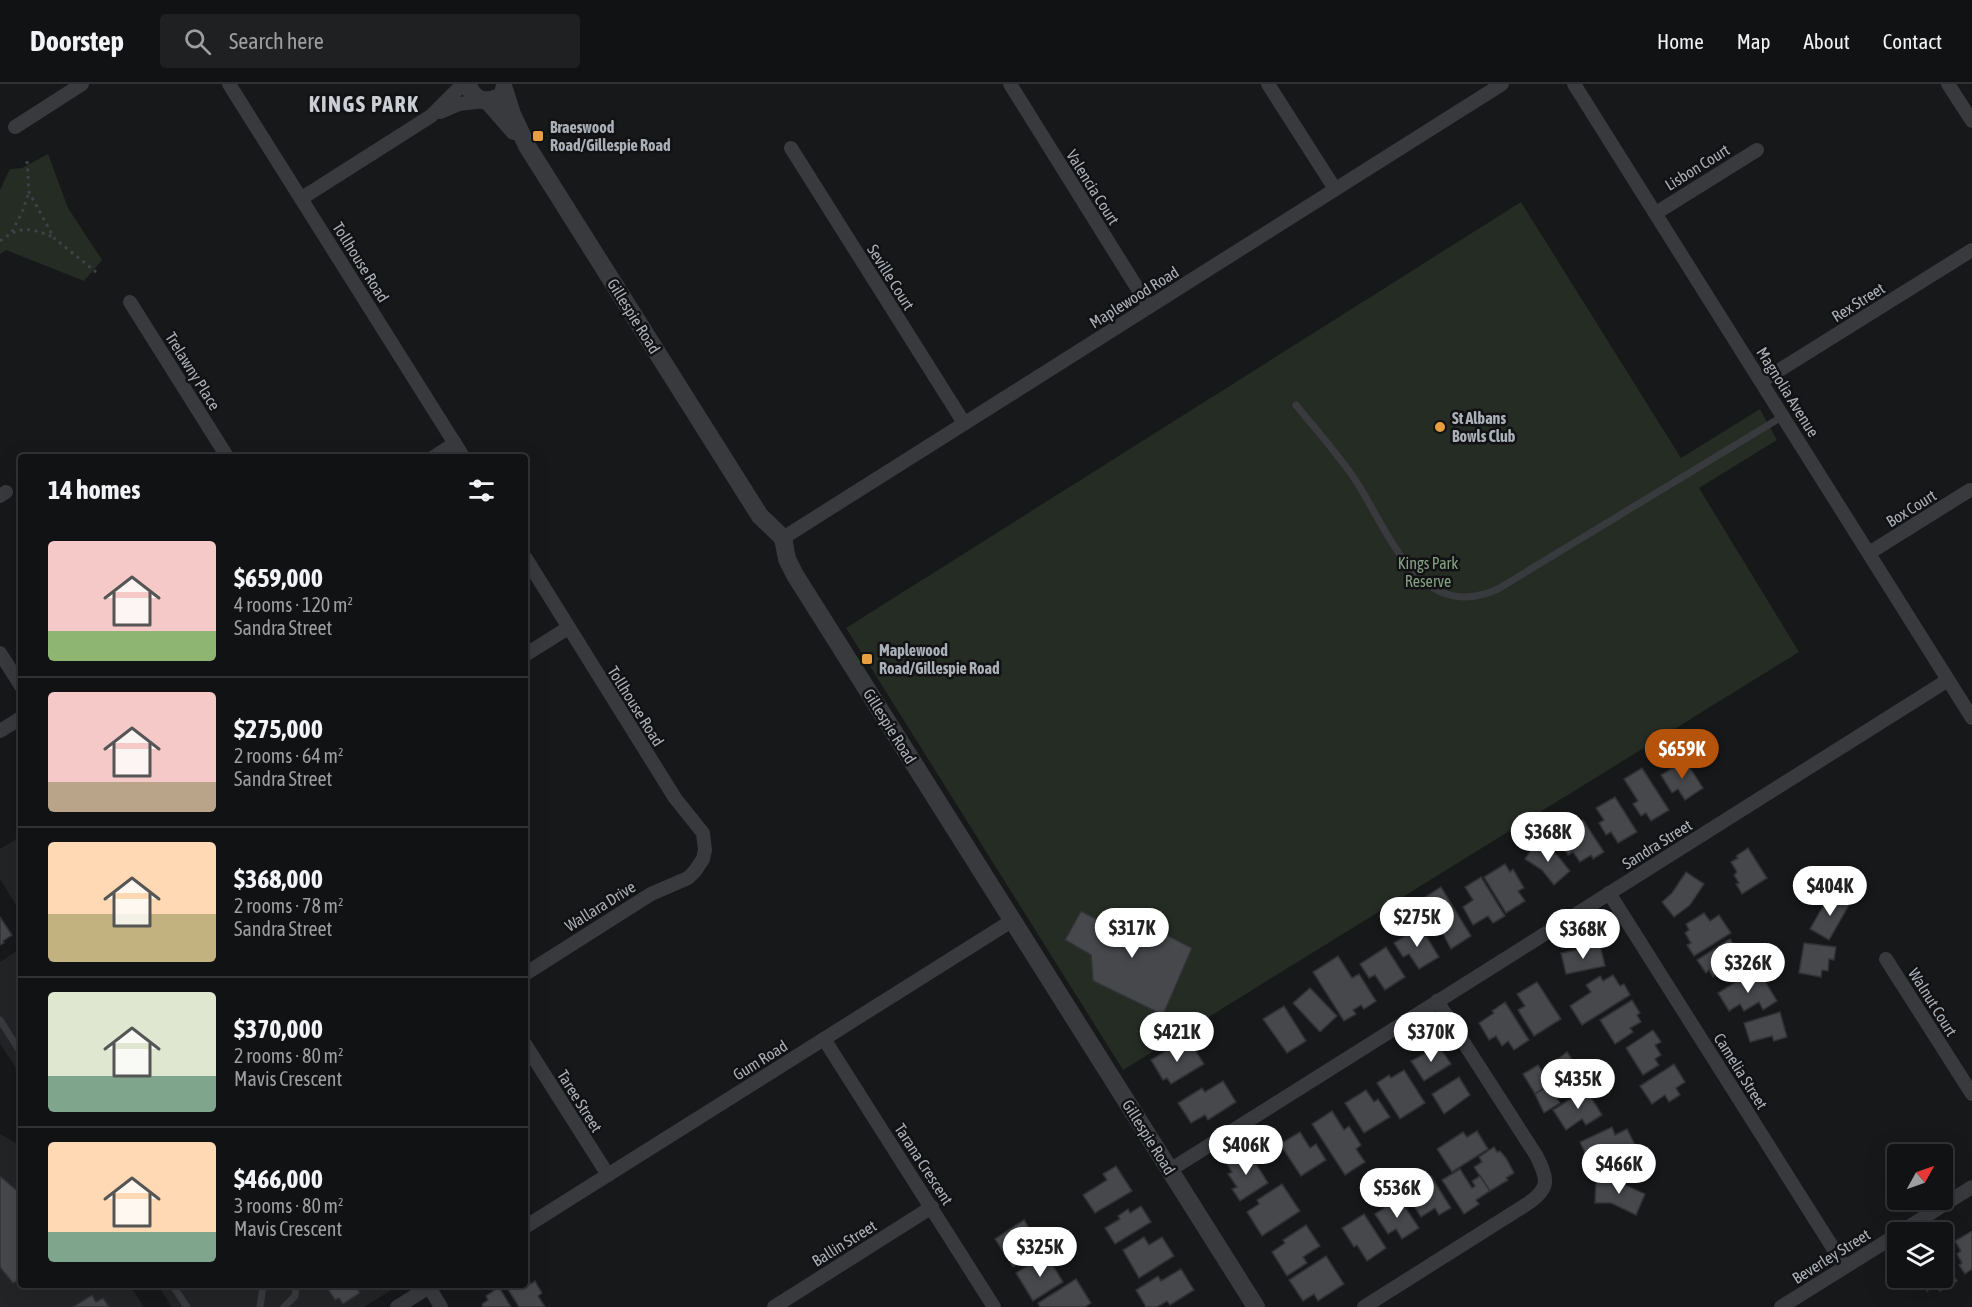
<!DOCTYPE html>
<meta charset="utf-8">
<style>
body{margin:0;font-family:"Asap Condensed",sans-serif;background:#1e2021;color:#f1f3f6;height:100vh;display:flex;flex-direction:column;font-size:22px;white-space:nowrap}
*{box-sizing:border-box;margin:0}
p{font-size:20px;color:#9c9ea0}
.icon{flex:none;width:33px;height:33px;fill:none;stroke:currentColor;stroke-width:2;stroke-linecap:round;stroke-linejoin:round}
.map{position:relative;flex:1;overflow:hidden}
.drawer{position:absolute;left:18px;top:370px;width:510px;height:834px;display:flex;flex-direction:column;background:#111213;border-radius:6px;box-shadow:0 6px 24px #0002,0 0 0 2px #303233}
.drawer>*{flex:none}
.needle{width:39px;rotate:50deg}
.tools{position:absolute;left:1887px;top:1060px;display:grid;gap:12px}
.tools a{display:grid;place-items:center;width:66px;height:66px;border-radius:6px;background:#111213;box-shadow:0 6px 24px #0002,0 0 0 2px #303233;font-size:30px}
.price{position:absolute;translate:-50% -51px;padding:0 14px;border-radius:21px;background:#fff;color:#222;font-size:20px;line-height:39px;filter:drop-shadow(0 2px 3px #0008)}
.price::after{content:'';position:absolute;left:50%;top:36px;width:18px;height:14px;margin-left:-9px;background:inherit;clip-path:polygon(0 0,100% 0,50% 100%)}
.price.on{background:#b45309;color:#fff}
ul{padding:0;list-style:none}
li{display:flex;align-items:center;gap:18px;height:150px;padding:0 30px}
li+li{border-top:2px solid #303233}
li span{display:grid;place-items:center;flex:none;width:168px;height:120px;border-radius:6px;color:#555}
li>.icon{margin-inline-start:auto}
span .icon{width:72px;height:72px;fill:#fffc;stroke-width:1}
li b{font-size:26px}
h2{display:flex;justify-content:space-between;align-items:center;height:72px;padding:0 30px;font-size:26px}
header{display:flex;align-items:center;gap:36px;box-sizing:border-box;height:84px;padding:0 30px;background:#111213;border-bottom:2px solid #303233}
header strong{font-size:28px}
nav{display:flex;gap:33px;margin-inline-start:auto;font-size:21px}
.search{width:420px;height:54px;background:#1e2021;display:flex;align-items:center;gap:15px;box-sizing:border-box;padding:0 21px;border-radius:6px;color:#9c9ea0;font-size:22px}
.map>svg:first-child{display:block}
</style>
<header>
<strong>Doorstep</strong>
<div class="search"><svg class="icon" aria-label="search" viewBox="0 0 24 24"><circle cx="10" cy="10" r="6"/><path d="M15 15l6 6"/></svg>Search here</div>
<nav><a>Home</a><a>Map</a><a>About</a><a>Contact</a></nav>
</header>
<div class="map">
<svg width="1972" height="1223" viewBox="0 0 1972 1223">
<rect width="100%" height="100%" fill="#171819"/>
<g fill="#232426">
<polygon points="21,752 21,829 0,795 0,765"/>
<polygon points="21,864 21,992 0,959 0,878"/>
<polygon points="0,1050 21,1062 21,1202 130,1202 144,1223 0,1223"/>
<polygon points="158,1202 398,1202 364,1223 172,1223"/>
</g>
<g fill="#242c24">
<polygon points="48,70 68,124 102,176 84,197 6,166 0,170 0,106 10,85 22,84"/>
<polygon points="1521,118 1681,374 1760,325 1777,356 1699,404 1799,568 1123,986 846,544"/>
</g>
<g fill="#46484c" stroke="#313235" stroke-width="1.5">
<polygon points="1685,676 1703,704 1685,716 1678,705 1672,709 1661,691"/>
<polygon points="1642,684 1669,726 1651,737 1646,729 1641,732 1633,720 1638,717 1624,695"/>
<polygon points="1615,713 1637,748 1618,759 1611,748 1606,751 1599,739 1604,736 1596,724"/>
<polygon points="1583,736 1604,768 1593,775 1591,771 1580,778 1573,768 1568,771 1556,753"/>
<polygon points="1537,757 1557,771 1570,787 1554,801 1542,786 1525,775"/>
<polygon points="1748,764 1767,794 1742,810 1736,800 1739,799 1734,791 1737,788 1731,778 1738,774 1736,772"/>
<polygon points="1505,780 1510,788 1513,785 1524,804 1518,807 1525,817 1506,829 1484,793"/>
<polygon points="1686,788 1704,800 1690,821 1674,833 1662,818 1672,809"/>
<polygon points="1481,793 1505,832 1493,839 1488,832 1473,841 1463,823 1473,816 1465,803"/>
<polygon points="1441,803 1471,852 1451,865 1442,848 1436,852 1426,836 1433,832 1422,815"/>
<polygon points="1830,810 1849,821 1829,856 1810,845"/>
<polygon points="1081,827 1119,847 1128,831 1192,864 1163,931 1093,897 1091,871 1065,856"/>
<polygon points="1704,829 1710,837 1719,831 1731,849 1694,872 1687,861 1691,859 1685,849 1689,846 1686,840"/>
<polygon points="0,833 12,851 3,857 4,859 0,861"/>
<polygon points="1420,842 1439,873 1419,885 1409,870 1403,873 1394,859"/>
<polygon points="1730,855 1745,878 1726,890 1724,886 1713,893 1709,886 1706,889 1697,876"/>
<polygon points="1804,859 1836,863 1834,876 1829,875 1828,887 1822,886 1821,893 1799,889"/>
<polygon points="1600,861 1605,882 1566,890 1561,869"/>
<polygon points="1386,863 1405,893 1385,906 1375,891 1369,894 1360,880"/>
<polygon points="1338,872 1352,894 1359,890 1376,917 1364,925 1361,921 1353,926 1356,930 1344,937 1313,888"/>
<polygon points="1760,889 1777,917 1763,926 1759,918 1744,927 1740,920 1729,927 1718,909 1745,892 1748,897"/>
<polygon points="1613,891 1620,902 1624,900 1630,911 1582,941 1570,922 1591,908 1586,901 1600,892 1603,897"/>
<polygon points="1537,898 1561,935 1534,952 1518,926 1525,922 1517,910"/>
<polygon points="1310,904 1337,932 1320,948 1293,919"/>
<polygon points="1632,916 1640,929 1637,931 1641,938 1630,944 1633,948 1615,960 1600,936"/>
<polygon points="1505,918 1529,956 1514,966 1508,957 1502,962 1496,952 1489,956 1479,939 1494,929 1492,927"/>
<polygon points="1284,922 1306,957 1287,969 1263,935"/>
<polygon points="1780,928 1787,953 1774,957 1772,952 1750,958 1744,939"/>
<polygon points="1653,946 1661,958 1655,961 1661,971 1655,975 1659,981 1643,991 1626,964"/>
<polygon points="1177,960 1182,967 1192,961 1204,980 1171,1000 1167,994 1163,996 1151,976"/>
<polygon points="1439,962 1451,980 1424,997 1411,977"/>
<polygon points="1567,968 1577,983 1535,1010 1523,990 1538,981 1542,987"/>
<polygon points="1674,980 1685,998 1676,1004 1680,1011 1669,1018 1665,1011 1652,1020 1640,1002"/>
<polygon points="1577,983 1586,997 1556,1013 1560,1019 1544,1029 1535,1010"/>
<polygon points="1404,986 1425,1019 1400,1035 1377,999 1389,991 1391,994"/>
<polygon points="1459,993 1470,1011 1444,1030 1432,1010"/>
<polygon points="1223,997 1236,1018 1208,1036 1205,1031 1191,1039 1178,1019 1202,1004 1205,1008"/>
<polygon points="1586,1005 1602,1031 1586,1041 1582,1035 1566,1046 1553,1026"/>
<polygon points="1366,1006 1374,1018 1378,1015 1390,1033 1364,1049 1345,1019"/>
<polygon points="1332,1027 1344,1046 1349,1042 1361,1061 1356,1065 1365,1078 1345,1091 1312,1040"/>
<polygon points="1612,1043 1615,1051 1627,1045 1636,1063 1623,1070 1628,1082 1615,1088 1607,1071 1590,1079 1580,1058"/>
<polygon points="1477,1047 1488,1065 1452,1088 1437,1065 1463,1048 1467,1053"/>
<polygon points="1300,1048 1310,1064 1316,1060 1326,1076 1301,1092 1280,1060"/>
<polygon points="1494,1063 1497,1068 1500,1067 1506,1074 1514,1089 1506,1094 1508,1096 1490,1107 1474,1083 1482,1078 1479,1073"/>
<polygon points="1248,1067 1268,1099 1240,1117 1232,1105 1237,1103 1228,1090 1232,1088 1227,1080"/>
<polygon points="1116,1082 1132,1107 1095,1129 1083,1111 1107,1096 1103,1090"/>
<polygon points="1460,1085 1472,1104 1475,1102 1472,1097 1480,1092 1490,1107 1476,1116 1479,1120 1464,1130 1442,1096"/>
<polygon points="0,1092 21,1110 21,1195 13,1199 0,1183"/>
<polygon points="1431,1092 1451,1124 1439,1131 1435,1124 1421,1133 1410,1116 1418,1111 1413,1103"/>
<polygon points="1596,1096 1617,1097 1645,1110 1636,1131 1611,1119 1595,1119"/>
<polygon points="1282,1100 1300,1127 1262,1152 1247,1128 1259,1120 1257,1116"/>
<polygon points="1399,1114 1419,1144 1402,1155 1396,1145 1388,1150 1375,1130"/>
<polygon points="1141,1122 1151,1138 1115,1160 1105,1144 1120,1135 1118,1132 1128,1125 1130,1129"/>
<polygon points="1364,1130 1386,1164 1367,1177 1357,1161 1354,1163 1342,1144"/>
<polygon points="1024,1136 1042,1165 1013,1183 995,1155"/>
<polygon points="1306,1141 1320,1162 1303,1173 1307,1179 1287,1192 1272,1168 1285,1159 1283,1156"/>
<polygon points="1972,1147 1972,1185 1965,1190 1959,1181 1962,1179 1957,1170 1961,1167 1955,1157"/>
<polygon points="1144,1153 1149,1161 1162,1153 1174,1172 1139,1194 1123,1166"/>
<polygon points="1046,1170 1063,1198 1033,1217 1016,1189"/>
<polygon points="1326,1172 1344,1200 1318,1217 1314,1210 1303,1217 1289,1196"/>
<polygon points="1942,1174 1957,1197 1940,1207 1936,1201 1927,1207 1919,1194 1942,1194"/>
<polygon points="1181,1185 1194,1206 1170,1221 1167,1217 1157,1223 1146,1223 1136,1206 1158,1192 1161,1197"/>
<polygon points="525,1191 531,1200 535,1197 542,1209 538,1212 545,1223 519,1223 506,1202 525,1202"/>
<polygon points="1076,1195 1091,1219 1085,1223 1040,1223 1038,1219"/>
<polygon points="326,1202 355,1202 360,1209 343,1220 339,1214 335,1216"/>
<polygon points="499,1203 511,1223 483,1223 482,1220 488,1216 486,1212"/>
<polygon points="92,1211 96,1218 103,1214 109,1223 73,1223"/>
</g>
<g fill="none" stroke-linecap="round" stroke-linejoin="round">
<g stroke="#3f4145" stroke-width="3" stroke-dasharray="3 4.5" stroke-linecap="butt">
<polyline points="27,77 29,108 54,154 96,188"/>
<polyline points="12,148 23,126 29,108"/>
<path d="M0 157C21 141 30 144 53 153"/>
</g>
<g stroke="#393a3e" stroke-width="7">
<path d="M1296 321C1316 346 1338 370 1356 397 1389 448 1420 541 1498 505L1783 332"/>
<polyline points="0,936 21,969"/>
<polyline points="173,1202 187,1223"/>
<polyline points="260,1223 263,1202"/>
<polyline points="284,1223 295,1212 296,1202"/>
</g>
<g stroke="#393a3e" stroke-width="14">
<polyline points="229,0 464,374"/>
<polyline points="1010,0 1149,223"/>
<polyline points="1268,0 1335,105"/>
<polyline points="1574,0 1972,634"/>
<polyline points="1948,0 1972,37"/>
<polyline points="440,28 459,20 484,17"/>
<polyline points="15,43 82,0"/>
<polyline points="791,64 964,339"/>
<polyline points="302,114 431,32 463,0"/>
<polyline points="1656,129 1757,66"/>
<polyline points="130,218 228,374"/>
<polyline points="1762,297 1972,166"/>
<polyline points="432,374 455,359"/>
<polyline points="0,412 6,408"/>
<polyline points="783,454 1502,0"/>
<polyline points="1869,469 1970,406"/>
<polyline points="525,473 675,714 703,749 705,766 703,775 695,787 688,794 651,810 525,890"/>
<polyline points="0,569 21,602"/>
<polyline points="525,571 568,544"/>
<polyline points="0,647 21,634"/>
<polyline points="1609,809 1845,1183"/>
<polyline points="1886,875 1972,1010"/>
<polyline points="824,955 994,1223"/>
<polyline points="525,960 608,1091"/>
<polyline points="1170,1086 1948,596"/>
<polyline points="525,1143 1013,836"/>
<polyline points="1899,1149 1972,1103"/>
<polyline points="429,1203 441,1223"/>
<polyline points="397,1223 431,1202"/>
<polyline points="774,1223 932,1123"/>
<path d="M1364 1223 1527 1120C1551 1104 1548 1095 1536 1071L1437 917"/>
<polyline points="1781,1223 1898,1150"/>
</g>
<g stroke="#393a3e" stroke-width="18">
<path d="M468 0C472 14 483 20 497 14"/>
<polyline points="504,5 512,30 527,62 760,432 783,454 787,475 795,491 1256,1223"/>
<polyline points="488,17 514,47"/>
</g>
</g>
<g fill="#e89e40" stroke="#121214" stroke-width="2">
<rect x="532" y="46" width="12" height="12" rx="3"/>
<circle cx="1440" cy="343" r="6"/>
<rect x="861" y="569" width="12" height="12" rx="3"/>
</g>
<g text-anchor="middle" stroke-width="5" stroke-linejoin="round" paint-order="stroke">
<g font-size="16" font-weight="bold" fill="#aab0b8" stroke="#121214" text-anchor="start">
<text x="550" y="49">Braeswood<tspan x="550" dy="18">Road/Gillespie Road</tspan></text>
<text x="1452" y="340">St Albans<tspan x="1452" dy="18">Bowls Club</tspan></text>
<text x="879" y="572">Maplewood<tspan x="879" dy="18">Road/Gillespie Road</tspan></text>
</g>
<g font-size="16" fill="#aab0b8" stroke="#121214">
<text transform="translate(1697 83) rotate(-32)" y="6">Lisbon Court</text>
<text transform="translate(1093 103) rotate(58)" y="6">Valencia Court</text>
<text transform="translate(361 178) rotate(58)" y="6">Tollhouse Road</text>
<text transform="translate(891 193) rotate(58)" y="6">Seville Court</text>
<text transform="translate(1134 213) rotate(-32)" y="6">Maplewood Road</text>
<text transform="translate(1858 218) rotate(-32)" y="6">Rex Street</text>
<text transform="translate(634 232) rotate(58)" y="6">Gillespie Road</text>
<text transform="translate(193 287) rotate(58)" y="6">Trelawny Place</text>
<text transform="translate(1788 308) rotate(58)" y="6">Magnolia Avenue</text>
<text transform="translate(1911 424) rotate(-32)" y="6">Box Court</text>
<text transform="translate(636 622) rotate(58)" y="6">Tollhouse Road</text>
<text transform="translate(890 642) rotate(58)" y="6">Gillespie Road</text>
<text transform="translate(1657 760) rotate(-32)" y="6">Sandra Street</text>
<text transform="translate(600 822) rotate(-32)" y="6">Wallara Drive</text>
<text transform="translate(1933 918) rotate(58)" y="6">Walnut Court</text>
<text transform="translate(760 976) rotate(-32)" y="6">Gum Road</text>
<text transform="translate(1741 987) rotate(58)" y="6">Camelia Street</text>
<text transform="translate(580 1017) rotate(58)" y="6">Taree Street</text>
<text transform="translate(1149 1053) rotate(58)" y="6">Gillespie Road</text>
<text transform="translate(924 1080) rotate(57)" y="6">Tarana Crescent</text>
<text transform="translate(844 1159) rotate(-32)" y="6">Ballin Street</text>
<text transform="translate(1831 1172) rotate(-32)" y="6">Beverley Street</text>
</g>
<g font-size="16" fill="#84a282" stroke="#121214">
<text x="1428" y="485">Kings Park<tspan x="1428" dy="18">Reserve</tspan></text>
</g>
<g font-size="22" font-weight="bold" letter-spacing="1.5" fill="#cbcfd5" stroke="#121214">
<text x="364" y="28">KINGS PARK</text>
</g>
</g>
</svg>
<div class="tools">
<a><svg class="needle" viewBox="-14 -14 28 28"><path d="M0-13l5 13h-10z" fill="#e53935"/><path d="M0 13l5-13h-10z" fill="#9c9ea0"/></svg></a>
<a><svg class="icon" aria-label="layers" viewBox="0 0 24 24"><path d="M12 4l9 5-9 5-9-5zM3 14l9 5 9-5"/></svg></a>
</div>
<b class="price on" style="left:1682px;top:696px">$659K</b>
<b class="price" style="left:1548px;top:779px">$368K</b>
<b class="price" style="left:1830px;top:833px">$404K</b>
<b class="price" style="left:1417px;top:864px">$275K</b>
<b class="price" style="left:1132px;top:875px">$317K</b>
<b class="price" style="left:1583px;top:876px">$368K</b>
<b class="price" style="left:1748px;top:910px">$326K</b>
<b class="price" style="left:1177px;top:979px">$421K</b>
<b class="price" style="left:1431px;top:979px">$370K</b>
<b class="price" style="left:1578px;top:1026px">$435K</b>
<b class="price" style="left:1246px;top:1092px">$406K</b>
<b class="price" style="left:1619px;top:1111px">$466K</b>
<b class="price" style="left:1397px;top:1135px">$536K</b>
<b class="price" style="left:1040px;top:1194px">$325K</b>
<section class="drawer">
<h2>14 homes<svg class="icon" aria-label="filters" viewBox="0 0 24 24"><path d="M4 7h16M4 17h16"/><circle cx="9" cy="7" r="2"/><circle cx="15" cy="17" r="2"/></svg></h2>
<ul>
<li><span style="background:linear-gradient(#f6c9c9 75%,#8fb573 0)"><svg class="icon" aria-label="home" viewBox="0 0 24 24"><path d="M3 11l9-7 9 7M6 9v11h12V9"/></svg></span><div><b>$659,000</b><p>4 rooms · 120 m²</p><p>Sandra Street</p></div></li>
<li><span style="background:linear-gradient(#f6c9c9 75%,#b9a48a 0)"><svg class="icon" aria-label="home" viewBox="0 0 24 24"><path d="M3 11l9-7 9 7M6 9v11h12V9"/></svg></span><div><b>$275,000</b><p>2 rooms · 64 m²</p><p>Sandra Street</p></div></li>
<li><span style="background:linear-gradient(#ffd9b3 60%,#c2b280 0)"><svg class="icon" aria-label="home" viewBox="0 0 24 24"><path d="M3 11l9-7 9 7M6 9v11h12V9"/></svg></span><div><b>$368,000</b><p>2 rooms · 78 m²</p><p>Sandra Street</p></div></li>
<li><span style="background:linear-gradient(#dfe7d0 70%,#7fa58c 0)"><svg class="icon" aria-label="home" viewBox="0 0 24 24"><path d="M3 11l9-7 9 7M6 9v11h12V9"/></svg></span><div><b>$370,000</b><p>2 rooms · 80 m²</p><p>Mavis Crescent</p></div></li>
<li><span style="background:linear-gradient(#ffd9b3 75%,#7fa58c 0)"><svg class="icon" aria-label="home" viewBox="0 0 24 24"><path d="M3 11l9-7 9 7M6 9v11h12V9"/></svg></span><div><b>$466,000</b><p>3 rooms · 80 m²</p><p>Mavis Crescent</p></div></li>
</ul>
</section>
</div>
